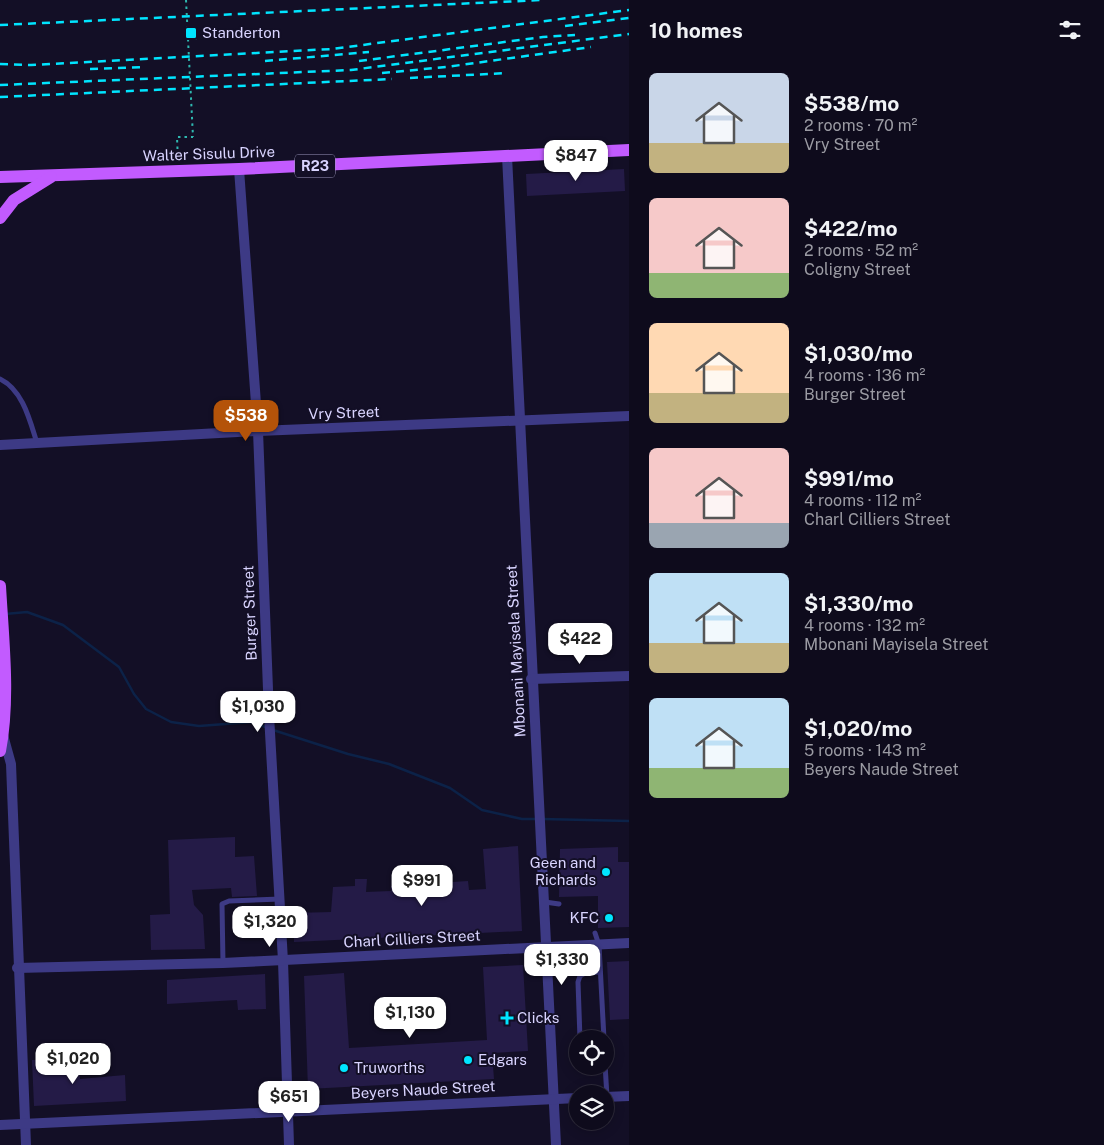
<!DOCTYPE html>
<meta charset="utf-8">
<style>
body{margin:0;font-family:"Public Sans",sans-serif;background:#1c1929;color:#f1f3f6;height:100vh;display:flex;flex-direction:column;font-size:19px;white-space:nowrap}
*{box-sizing:border-box;margin:0}
p{font-size:16px;color:#9b9ba3}
.icon{flex:none;width:28px;height:28px;fill:none;stroke:currentColor;stroke-width:2;stroke-linecap:round;stroke-linejoin:round}
.map{position:relative;flex:1;overflow:hidden}
.drawer{display:flex;flex-direction:column;background:#0e0b1c;width:475px}
.drawer>*{flex:none}
.tools{position:absolute;left:569px;top:1030px;display:grid;gap:10px}
.tools a{display:grid;place-items:center;width:45px;height:45px;border-radius:50%;background:#0e0b1c;box-shadow:0 2px 12px #0003,0 0 0 1px #2e2b3b;font-size:25px}
.price{position:absolute;translate:-50% -42px;padding:0 11px;border-radius:10px;background:#fff;color:#222;font-size:16px;line-height:32px;filter:drop-shadow(0 1px 2px #0008)}
.price::after{content:'';position:absolute;left:50%;top:30px;width:15px;height:11px;margin-left:-8px;background:inherit;clip-path:polygon(0 0,100% 0,50% 100%)}
.price.on{background:#b45309;color:#fff}
ul{padding:0;list-style:none}
li{display:flex;align-items:center;gap:15px;height:125px;padding:0 20px}
li span{display:grid;place-items:center;flex:none;width:140px;height:100px;border-radius:8px;color:#555}
li>.icon{margin-inline-start:auto}
span .icon{width:60px;height:60px;fill:#fffc;stroke-width:1}
li b{font-size:21px}
h2{display:flex;justify-content:space-between;align-items:center;height:60px;padding:0 20px;font-size:21px}
main{display:flex;flex:1;min-height:0}
.map>svg:first-child{display:block}
</style>
<main>
<div class="map">
<svg width="629" height="1145" viewBox="0 0 629 1145">
<rect width="100%" height="100%" fill="#130f26"/>
<g fill="none" stroke-linecap="round" stroke-linejoin="round">
<g stroke="#0c2248" stroke-width="2.5">
<polyline points="5,614 27,612 63,625 119,667 134,694 146,709 171,722 199,726 252,722 268,728"/>
<polyline points="273,730 348,754 389,764 450,788 482,810 522,819 538,819"/>
<polyline points="543,819 629,821"/>
</g>
</g>
<g fill="#241b47">
<polygon points="624,169 625,191 527,196 526,174"/>
<polygon points="235,837 235,857 254,856 257,896 232,897 231,888 192,890 194,905 203,915 205,949 151,950 150,915 170,914 168,840"/>
<polygon points="518,846 522,931 294,942 294,913 331,912 333,887 355,886 355,879 367,879 366,892 391,891 391,886 468,881 469,890 486,889 483,849"/>
<polygon points="618,847 618,862 629,862 629,927 598,928 598,896 559,897 560,849"/>
<polygon points="629,961 629,1019 610,1020 607,962"/>
<polygon points="523,965 528,1051 492,1053 494,1079 308,1089 304,976 344,973 349,1048 487,1040 483,967"/>
<polygon points="265,974 266,1009 238,1010 237,1000 167,1004 167,980"/>
<polygon points="79,1058 80,1079 125,1075 126,1101 34,1106 32,1060"/>
</g>
<g fill="none" stroke-linecap="round" stroke-linejoin="round">
<g stroke="#2fb8b0" stroke-width="2" stroke-dasharray="2.5 4" stroke-linecap="butt">
<polyline points="188,39 201,38"/>
<polyline points="178,162 177,137 193,137"/>
</g>
<g stroke="#3d3a85" stroke-width="5">
<path d="M0 379C23 390 30 421 37 443"/>
<polyline points="545,902 559,904"/>
<polyline points="595,933 599,945 604,1039"/>
<polyline points="223,963 222,904 229,901 280,899"/>
<polyline points="580,1039 578,982 580,976 585,973 600,972"/>
<polyline points="605,1064 607,1097"/>
<polyline points="583,1066 605,1070"/>
</g>
<g stroke="#3d3a85" stroke-width="10">
<polyline points="507,156 556,1145"/>
<polyline points="239,169 258,431 269,715 283,961 289,1145"/>
<polyline points="0,445 258,431 629,416"/>
<polyline points="531,679 629,676"/>
<polyline points="3,735 11,764 26,1145"/>
<polyline points="17,968 223,963 629,943"/>
<polyline points="605,1097 629,1096"/>
<polyline points="0,1125 578,1098"/>
</g>
<g stroke="#c25bff" stroke-width="12">
<polyline points="0,177 239,169 629,150"/>
<polyline points="0,218 14,200 51,177"/>
<path d="M0 586C3 640 10 698 0 751"/>
</g>
<g stroke="#00e5ff" stroke-width="2.5" stroke-dasharray="8 6" stroke-linecap="butt">
<polyline points="0,25 542,0"/>
<polyline points="565,26 629,18"/>
<polyline points="265,61 369,52"/>
<polyline points="359,61 543,37 575,35"/>
<polyline points="0,64 31,65 332,49 629,10"/>
<polyline points="90,69 145,67"/>
<polyline points="382,73 446,67 591,47"/>
<polyline points="410,78 507,73"/>
<polyline points="0,85 351,70 629,34"/>
<polyline points="0,97 392,79"/>
</g>
<polyline stroke="#2fb8b0" stroke-width="2" stroke-dasharray="2.5 4" stroke-linecap="butt" points="186,0 193,137"/>
</g>
<g fill="#00e5ff" stroke="#130f26" stroke-width="2">
<rect x="185" y="27" width="12" height="12" rx="2.5"/>
<circle cx="606" cy="872" r="5"/>
<circle cx="609" cy="918" r="5"/>
<path d="M504.5 1010.5h5v5h5v5h-5v5h-5v-5h-5v-5h5z"/>
<circle cx="468" cy="1060" r="5"/>
<circle cx="344" cy="1068" r="5"/>
</g>
<g text-anchor="middle" stroke-width="4" stroke-linejoin="round" paint-order="stroke">
<rect fill="#130f26" stroke="#9e99be" stroke-width="1" x="295" y="154.5" width="40" height="23" rx="4"/>
<g font-size="14" font-weight="bold" fill="#d9d4ff">
<text x="315" y="171">R23</text>
</g>
<g font-size="15" fill="#d9d4ff" stroke="#130f26" text-anchor="start">
<text x="202" y="38">Standerton</text>
<text x="596" y="868" text-anchor="end">Geen and<tspan x="596" dy="17">Richards</tspan></text>
<text x="599" y="923" text-anchor="end">KFC</text>
<text x="517" y="1023">Clicks</text>
<text x="478" y="1065">Edgars</text>
<text x="354" y="1073">Truworths</text>
</g>
<g font-size="15" fill="#d9d4ff" stroke="#130f26">
<text transform="translate(209 154) rotate(-2)" y="5">Walter Sisulu Drive</text>
<text transform="translate(344 413) rotate(-2)" y="5">Vry Street</text>
<text transform="translate(250 613) rotate(-92)" y="5">Burger Street</text>
<text transform="translate(516 651) rotate(-93)" y="5">Mbonani Mayisela Street</text>
<text transform="translate(412 939) rotate(-3)" y="5">Charl Cilliers Street</text>
<text transform="translate(423 1090) rotate(-3)" y="5">Beyers Naude Street</text>
</g>
</g>
</svg>
<div class="tools">
<a><svg class="icon" aria-label="locate" viewBox="0 0 24 24"><circle cx="12" cy="12" r="6"/><path d="M12 2v4M12 18v4M2 12h4M18 12h4"/></svg></a>
<a><svg class="icon" aria-label="layers" viewBox="0 0 24 24"><path d="M12 4l9 5-9 5-9-5zM3 14l9 5 9-5"/></svg></a>
</div>
<b class="price" style="left:576px;top:182px">$847</b>
<b class="price on" style="left:246px;top:442px">$538</b>
<b class="price" style="left:580px;top:665px">$422</b>
<b class="price" style="left:258px;top:733px">$1,030</b>
<b class="price" style="left:422px;top:907px">$991</b>
<b class="price" style="left:270px;top:948px">$1,320</b>
<b class="price" style="left:562px;top:986px">$1,330</b>
<b class="price" style="left:410px;top:1039px">$1,130</b>
<b class="price" style="left:73px;top:1085px">$1,020</b>
<b class="price" style="left:289px;top:1123px">$651</b>
</div>
<section class="drawer">
<h2>10 homes<svg class="icon" aria-label="filters" viewBox="0 0 24 24"><path d="M4 7h16M4 17h16"/><circle cx="9" cy="7" r="2"/><circle cx="15" cy="17" r="2"/></svg></h2>
<ul>
<li><span style="background:linear-gradient(#c9d6e8 70%,#c2b280 0)"><svg class="icon" aria-label="home" viewBox="0 0 24 24"><path d="M3 11l9-7 9 7M6 9v11h12V9"/></svg></span><div><b>$538/mo</b><p>2 rooms · 70 m²</p><p>Vry Street</p></div></li>
<li><span style="background:linear-gradient(#f6c9c9 75%,#8fb573 0)"><svg class="icon" aria-label="home" viewBox="0 0 24 24"><path d="M3 11l9-7 9 7M6 9v11h12V9"/></svg></span><div><b>$422/mo</b><p>2 rooms · 52 m²</p><p>Coligny Street</p></div></li>
<li><span style="background:linear-gradient(#ffd9b3 70%,#c2b280 0)"><svg class="icon" aria-label="home" viewBox="0 0 24 24"><path d="M3 11l9-7 9 7M6 9v11h12V9"/></svg></span><div><b>$1,030/mo</b><p>4 rooms · 136 m²</p><p>Burger Street</p></div></li>
<li><span style="background:linear-gradient(#f6c9c9 75%,#9aa5b1 0)"><svg class="icon" aria-label="home" viewBox="0 0 24 24"><path d="M3 11l9-7 9 7M6 9v11h12V9"/></svg></span><div><b>$991/mo</b><p>4 rooms · 112 m²</p><p>Charl Cilliers Street</p></div></li>
<li><span style="background:linear-gradient(#bfe0f5 70%,#c2b280 0)"><svg class="icon" aria-label="home" viewBox="0 0 24 24"><path d="M3 11l9-7 9 7M6 9v11h12V9"/></svg></span><div><b>$1,330/mo</b><p>4 rooms · 132 m²</p><p>Mbonani Mayisela Street</p></div></li>
<li><span style="background:linear-gradient(#bfe0f5 70%,#8fb573 0)"><svg class="icon" aria-label="home" viewBox="0 0 24 24"><path d="M3 11l9-7 9 7M6 9v11h12V9"/></svg></span><div><b>$1,020/mo</b><p>5 rooms · 143 m²</p><p>Beyers Naude Street</p></div></li>
</ul>
</section>
</main>
